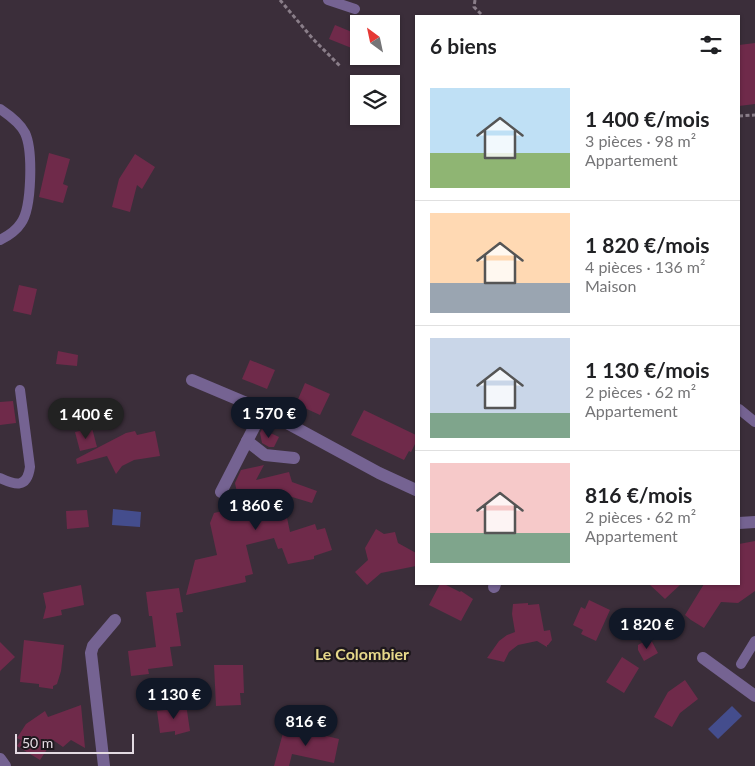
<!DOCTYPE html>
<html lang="fr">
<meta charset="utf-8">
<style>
body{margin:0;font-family:Lato,sans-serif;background:#f2f2f2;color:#202124;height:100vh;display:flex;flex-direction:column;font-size:19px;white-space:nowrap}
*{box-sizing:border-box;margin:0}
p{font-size:16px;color:#757577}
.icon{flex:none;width:28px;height:28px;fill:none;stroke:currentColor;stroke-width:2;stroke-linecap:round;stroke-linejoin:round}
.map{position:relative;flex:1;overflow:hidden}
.drawer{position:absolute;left:415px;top:15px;width:325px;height:570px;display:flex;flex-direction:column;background:#fff;border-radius:0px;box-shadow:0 1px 4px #0004}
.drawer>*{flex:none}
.needle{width:32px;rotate:327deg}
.buttons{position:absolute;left:350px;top:15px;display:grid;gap:10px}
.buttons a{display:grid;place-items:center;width:50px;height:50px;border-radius:0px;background:#fff;box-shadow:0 1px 4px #0004;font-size:25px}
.scale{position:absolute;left:15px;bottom:12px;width:119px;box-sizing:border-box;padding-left:5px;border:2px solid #e3dae2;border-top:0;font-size:14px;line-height:18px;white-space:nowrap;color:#e3dae2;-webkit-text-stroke:4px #1e181e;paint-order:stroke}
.price{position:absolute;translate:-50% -42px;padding:0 11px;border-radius:18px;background:#111827;color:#fff;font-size:16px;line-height:32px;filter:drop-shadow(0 1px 2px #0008)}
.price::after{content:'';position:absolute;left:50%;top:30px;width:15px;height:11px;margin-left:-8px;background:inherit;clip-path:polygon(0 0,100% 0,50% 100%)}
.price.selected{background:#222;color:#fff}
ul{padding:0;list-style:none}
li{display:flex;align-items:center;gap:15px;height:125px;padding:0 15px}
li+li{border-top:1px solid #e0e0e0}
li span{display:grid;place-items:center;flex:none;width:140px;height:100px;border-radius:0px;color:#555}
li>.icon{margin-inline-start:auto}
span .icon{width:60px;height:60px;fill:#fffc;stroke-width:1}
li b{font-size:21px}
h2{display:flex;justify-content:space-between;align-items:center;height:60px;padding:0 15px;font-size:21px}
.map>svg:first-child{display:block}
</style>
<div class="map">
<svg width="755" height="766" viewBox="0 0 755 766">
<rect width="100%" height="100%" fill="#3b2e3a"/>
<g fill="#444d8d">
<polygon points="113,509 141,512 140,527 112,525"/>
<polygon points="732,706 742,716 718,739 708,729"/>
</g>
<g fill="#6f2a4a">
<polygon points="335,25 359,35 359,51 329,39"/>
<polygon points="755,43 755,104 739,106 739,45"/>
<polygon points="49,153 70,159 63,184 68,186 63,203 39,197"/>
<polygon points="135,154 155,167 142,189 137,185 130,212 112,207 119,179"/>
<polygon points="19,285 37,289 31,315 13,311"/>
<polygon points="58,351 78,355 77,366 56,364"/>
<polygon points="250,360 275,370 267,389 242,379"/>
<polygon points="305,383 330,394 320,415 296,404"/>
<polygon points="13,401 16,423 0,425 0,402"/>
<polygon points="364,410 416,435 416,442 411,452 409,451 404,460 351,435"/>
<polygon points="92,428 97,447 80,451 75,432"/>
<polygon points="262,429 279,437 274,447 269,447 262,443 260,433"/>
<polygon points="135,431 137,435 155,431 160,456 134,460 122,466 116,474 107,456 77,464 76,459 126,433"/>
<polygon points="264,465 256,480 289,472 292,482 317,491 312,503 282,494 290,532 315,524 317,530 325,528 332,550 314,556 314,559 288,564 282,548 278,549 274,538 246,545 253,574 245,576 246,582 186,595 195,560 217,555 210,523 214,513 240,507 235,483 241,470"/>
<polygon points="87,510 89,527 67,529 66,511"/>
<polygon points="376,529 384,534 395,532 398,543 416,553 416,566 381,573 367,585 355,572 368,560 365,548"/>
<polygon points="755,541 755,591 738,603 721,602 704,628 691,620 685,615 704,584 739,584 739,544"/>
<polygon points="440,584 444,584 460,592 461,591 473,599 461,621 429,605"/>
<polygon points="649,584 681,584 665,599"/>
<polygon points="81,585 84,605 61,610 62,615 43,619 46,607 43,593"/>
<polygon points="179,588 183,612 176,613 181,646 170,647 173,666 148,669 149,674 131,676 128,651 156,647 152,616 149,616 146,592"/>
<polygon points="589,600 610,610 596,641 581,634 583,630 573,625 581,607 585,609"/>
<polygon points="528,603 528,605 539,604 544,631 550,630 552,640 548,645 547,645 547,647 537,641 518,645 509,652 504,662 487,658 499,641 507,635 515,632 512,614 513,604"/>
<polygon points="650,638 658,653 644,661 638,650 638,645"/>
<polygon points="24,640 64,645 61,671 57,684 53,686 53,689 39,687 39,684 20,682"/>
<polygon points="0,642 15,657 0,671"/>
<polygon points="622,657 639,668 624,693 606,682"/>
<polygon points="214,665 243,665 244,693 240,693 241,705 216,706"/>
<polygon points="685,680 698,699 680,713 672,727 654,717 668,692"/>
<polygon points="186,704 190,731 175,735 175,731 160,733 157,711 165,710 165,707"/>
<polygon points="81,705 85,748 71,740 63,747 53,740 40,760 17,746 21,740 17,738 26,724 45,711 48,717"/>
<polygon points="293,728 339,739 334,763 292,754 289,766 274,766 283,733 291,734"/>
</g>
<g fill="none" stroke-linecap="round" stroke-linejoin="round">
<g stroke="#8a7e89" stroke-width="3" stroke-dasharray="4 2.5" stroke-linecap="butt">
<polyline points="280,0 313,39 341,67"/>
<polyline points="475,0 474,7 483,16"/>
<polyline points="739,116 755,115"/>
</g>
<g stroke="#756392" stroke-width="10">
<polyline points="328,0 355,9"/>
<path d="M0 109C9 115 20 123 25 133 33 150 32 208 21 223 16 231 8 236 0 240"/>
<polyline points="739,409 755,422"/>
<path d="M0 478C15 485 27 489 30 467L20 390"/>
<polyline points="741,664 755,641"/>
</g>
<g stroke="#756392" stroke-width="12">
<polyline points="192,380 263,410 379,473 416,490"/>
<polyline points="247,441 265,455 294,458"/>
<polyline points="221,492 263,410"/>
<polyline points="739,523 755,522"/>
<polyline points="494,587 495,584"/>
<polyline points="703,658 755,696"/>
<polyline points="0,759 5,766"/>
<polyline points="104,766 91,653 93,646 115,620"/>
</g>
</g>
<g text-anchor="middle" stroke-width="4.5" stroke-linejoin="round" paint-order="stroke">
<g font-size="16" font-weight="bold" fill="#e6d88a" stroke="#1e181e">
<text x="362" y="660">Le Colombier</text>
</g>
</g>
</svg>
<div class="buttons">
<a><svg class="needle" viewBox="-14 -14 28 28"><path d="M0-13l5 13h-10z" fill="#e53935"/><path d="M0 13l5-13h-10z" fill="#757577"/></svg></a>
<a><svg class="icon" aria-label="layers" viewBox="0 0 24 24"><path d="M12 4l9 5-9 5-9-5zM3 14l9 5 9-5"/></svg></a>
</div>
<div class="scale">50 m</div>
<b class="price" style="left:269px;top:439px">1 570 €</b>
<b class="price selected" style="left:86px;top:440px">1 400 €</b>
<b class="price" style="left:256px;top:531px">1 860 €</b>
<b class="price" style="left:647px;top:650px">1 820 €</b>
<b class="price" style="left:174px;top:720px">1 130 €</b>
<b class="price" style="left:306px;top:747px">816 €</b>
<section class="drawer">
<h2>6 biens<svg class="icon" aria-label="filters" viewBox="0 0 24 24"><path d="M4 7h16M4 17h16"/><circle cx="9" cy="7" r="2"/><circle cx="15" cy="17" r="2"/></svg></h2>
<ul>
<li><span style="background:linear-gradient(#bfe0f5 65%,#8fb573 0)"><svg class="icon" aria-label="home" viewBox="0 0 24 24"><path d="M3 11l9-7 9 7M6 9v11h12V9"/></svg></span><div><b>1 400 €/mois</b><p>3 pièces · 98 m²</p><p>Appartement</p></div></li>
<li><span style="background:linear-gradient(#ffd9b3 70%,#9aa5b1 0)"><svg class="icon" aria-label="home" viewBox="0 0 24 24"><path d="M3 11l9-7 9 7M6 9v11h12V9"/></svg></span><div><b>1 820 €/mois</b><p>4 pièces · 136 m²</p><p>Maison</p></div></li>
<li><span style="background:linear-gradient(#c9d6e8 75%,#7fa58c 0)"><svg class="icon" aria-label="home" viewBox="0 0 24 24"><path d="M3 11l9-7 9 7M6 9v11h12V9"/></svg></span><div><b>1 130 €/mois</b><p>2 pièces · 62 m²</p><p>Appartement</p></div></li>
<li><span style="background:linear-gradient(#f6c9c9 70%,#7fa58c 0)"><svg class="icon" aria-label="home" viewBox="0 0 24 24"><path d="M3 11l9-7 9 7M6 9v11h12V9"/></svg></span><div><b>816 €/mois</b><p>2 pièces · 62 m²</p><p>Appartement</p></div></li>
</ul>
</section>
</div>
